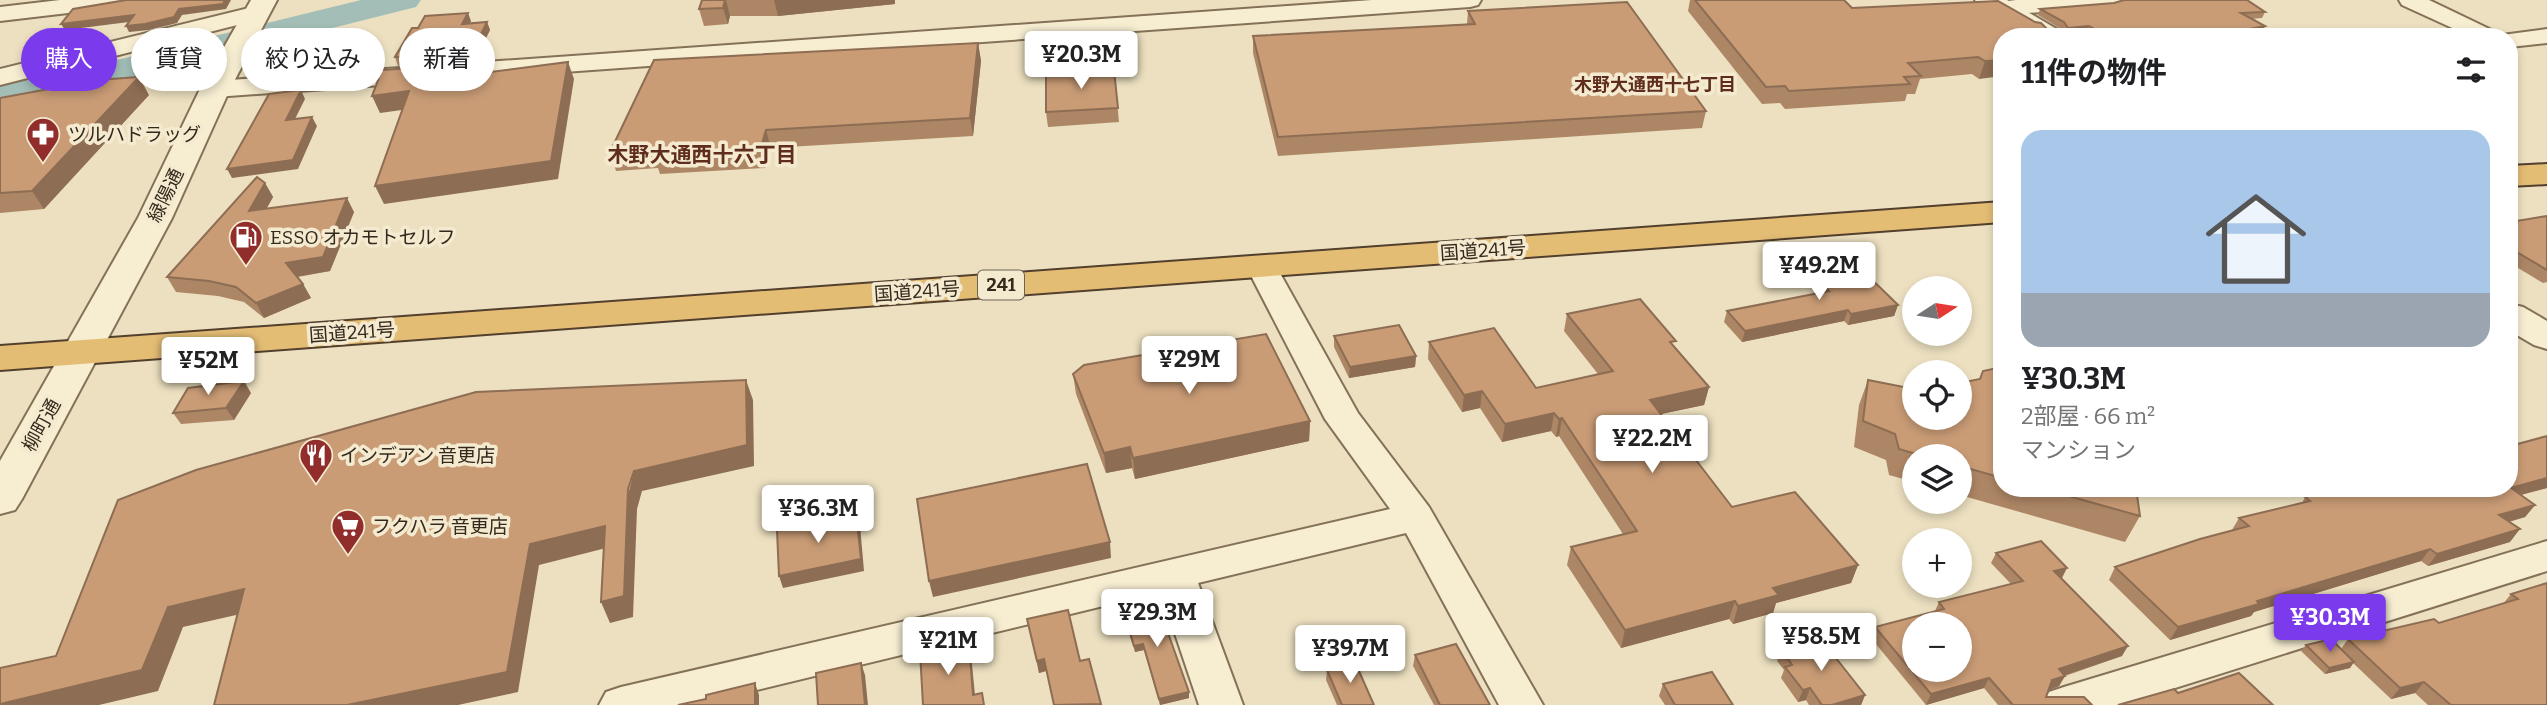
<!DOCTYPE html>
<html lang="ja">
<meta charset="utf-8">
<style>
body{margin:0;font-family:Bitter,"Noto Sans JP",serif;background:#f2f2f2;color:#202124;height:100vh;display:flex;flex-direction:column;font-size:26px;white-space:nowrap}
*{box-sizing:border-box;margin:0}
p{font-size:23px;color:#757577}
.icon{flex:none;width:38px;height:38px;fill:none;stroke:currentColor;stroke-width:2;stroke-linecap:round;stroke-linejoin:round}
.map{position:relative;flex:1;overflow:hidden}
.side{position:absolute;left:1993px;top:28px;width:525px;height:469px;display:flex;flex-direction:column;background:#fff;border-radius:28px;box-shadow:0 4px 10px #0003}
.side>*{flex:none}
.hud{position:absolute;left:21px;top:28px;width:665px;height:63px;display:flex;gap:14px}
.needle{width:46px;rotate:78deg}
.fabs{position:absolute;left:1902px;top:276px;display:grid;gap:14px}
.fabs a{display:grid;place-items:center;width:70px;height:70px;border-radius:50%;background:#fff;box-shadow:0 4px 10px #0003;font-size:35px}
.price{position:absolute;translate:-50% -60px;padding:0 16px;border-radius:7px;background:#fff;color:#222;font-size:23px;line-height:46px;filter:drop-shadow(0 2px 4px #0008)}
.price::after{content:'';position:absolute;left:50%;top:42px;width:21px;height:16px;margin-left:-10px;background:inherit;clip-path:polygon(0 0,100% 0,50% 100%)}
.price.current{background:#7c3aed;color:#fff}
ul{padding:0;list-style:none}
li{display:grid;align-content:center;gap:14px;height:371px;padding:0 28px}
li+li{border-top:2px solid #e0e0e0}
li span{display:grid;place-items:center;height:217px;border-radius:21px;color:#555}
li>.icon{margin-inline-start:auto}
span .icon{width:126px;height:126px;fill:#fffc;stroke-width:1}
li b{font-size:30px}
h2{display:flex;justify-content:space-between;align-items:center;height:84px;padding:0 28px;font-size:30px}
.tag{padding:0 24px;border-radius:32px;background:#fff;box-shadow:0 4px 10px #0003;font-size:24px;line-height:63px}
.tag.current{background:#7c3aed;color:#fff}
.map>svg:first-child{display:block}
</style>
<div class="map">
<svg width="2547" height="705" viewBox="0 0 2547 705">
<rect width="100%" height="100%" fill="#ece0c0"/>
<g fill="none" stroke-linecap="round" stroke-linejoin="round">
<polygon fill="#a2beb7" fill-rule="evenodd" points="361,0 421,0 416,7 121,81 0,108 0,84 121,59"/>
<defs>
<g id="minor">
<polygon points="60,0 130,0 127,5 119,7 0,21 0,7"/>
<polygon points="1372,0 1481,0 1478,5 1470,7 215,97 206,94 202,89 206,84 215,81"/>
<polygon points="2122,0 2119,5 2111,7 2001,15 1993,13 1989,8 1993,3 2016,0"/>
<polygon points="2399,0 2429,0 2502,35 2547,29 2547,43 2510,47 2510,37 2472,37 2402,5"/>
<polygon points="257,6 265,8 269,13 265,18 0,85 0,69"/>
<polygon points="1261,257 1272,259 1276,266 1358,413 1429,507 1543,705 1499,705 1406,533 1198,583 1243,705 1199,705 1161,592 695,705 599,705 606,692 621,687 1390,509 1325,419 1246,266 1250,259"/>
<polygon points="2547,541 2547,571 2121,705 2042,705 2049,692 2064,687"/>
</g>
<g id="tertiary">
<polygon points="251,0 277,0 230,89 172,218 22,499 15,510 0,514 0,461 138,218 200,89"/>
<polygon points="1975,0 2007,0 2060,31 2064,37 2030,37 1979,6"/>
<polygon points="2510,304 2523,307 2547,321 2547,349 2534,345 2510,331"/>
</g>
<g id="trunk">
<polygon points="2547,164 2547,184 2510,186 2510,166"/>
<polygon points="2002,202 2002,222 0,370 0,346"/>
</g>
</defs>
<use href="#minor" stroke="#847158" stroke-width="4"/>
<use href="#tertiary" stroke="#847158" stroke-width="4"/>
<use href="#trunk" stroke="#523f2d" stroke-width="4"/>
<use href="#minor" fill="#f7eed2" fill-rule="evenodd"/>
<use href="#tertiary" fill="#f7eed2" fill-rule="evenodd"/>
<use href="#trunk" fill="#e4bd75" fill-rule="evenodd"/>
</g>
<g fill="#ad8665">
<polygon points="702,0 895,0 895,4 778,16 730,16 728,24 704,26 699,9"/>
<polygon points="1690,0 1844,0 1852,8 2002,37 1979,79 1972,74 1920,79 1915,94 1907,94 1905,101 1785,109 1780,103 1762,104 1688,11"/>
<polygon points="2040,9 2265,12 2262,18 2251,19 2265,26 2262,32 2239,37 2095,37 2087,32 2066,35 2061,29 2038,15"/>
<polygon points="1468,11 1706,111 1702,128 1278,156 1253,53 1253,36 1467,24"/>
<polygon points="471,21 470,23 487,22 490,30 475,60 398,66 395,57"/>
<polygon points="978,43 981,61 973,136 771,148 765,168 660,174 658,168 616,171 610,152"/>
<polygon points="1114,70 1119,122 1048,127 1046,112"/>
<polygon points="149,95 44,209 0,213 0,98"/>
<polygon points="265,183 273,197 266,209 354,212 330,271 298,277 303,284 311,298 264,318 244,302 218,296 176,292 167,277"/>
<polygon points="2547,216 2547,282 2543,283 2510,263 2510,222"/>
<polygon points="1815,276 1898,305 1894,316 1848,325 1844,321 1742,342 1724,322 1727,311 1818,293 1811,287"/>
<polygon points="1567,314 1675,348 1709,387 1704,405 1661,414 1732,507 1858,565 1851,583 1776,603 1773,613 1733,624 1729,619 1621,648 1567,565 1571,547 1623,534 1559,436 1556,437 1551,431 1502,442 1480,408 1462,412 1428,359 1429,342 1536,388 1598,374 1564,331"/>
<polygon points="1334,336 1416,356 1415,367 1349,378 1334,347"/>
<polygon points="2002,367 2002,488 2136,488 2140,516 2125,542 1960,495 1960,457 1914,457 1914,482 1889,475 1886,460 1854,447 1859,405 1868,380 1914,418 1979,380 1983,371"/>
<polygon points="1073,374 1310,421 1309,441 1135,479 1132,468 1106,473 1076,394"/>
<polygon points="251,393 234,420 181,424 173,413"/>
<polygon points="2547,436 2547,488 2521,495 2535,505 2525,517 2509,522 2510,542 2428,566 2421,561 2254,612 2251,616 2170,640 2109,580 2115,567 2232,531 2232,530 2239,518 2302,503 2305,497 2348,494 2510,488"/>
<polygon points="1996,553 2062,578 2061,578 2122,656 2065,676 2059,686 2049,690 2046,697 2092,705 1998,705 1984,688 1926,705 1871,638 1875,627 1935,611 1939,602 2011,584 1991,563"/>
<polygon points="2547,583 2547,705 2428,705 2415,693 2391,699 2353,663 2350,668 2325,674 2301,651 2306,645 2341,649 2348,639 2439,623 2503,604 2511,594"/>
<polygon points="1123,610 1189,698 1160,705 1144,650 1135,652 1124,616"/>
<polygon points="1027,619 1080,661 1101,705 1054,705 1046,671 1039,673"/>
<polygon points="1782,650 1865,695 1861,705 1809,705 1806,700 1798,702 1781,678 1784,670 1777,661"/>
<polygon points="1415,655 1490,705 1434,705 1413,666"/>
<polygon points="1327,670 1374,705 1337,705 1326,680"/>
<polygon points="1663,684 1733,705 1665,705 1659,696"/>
</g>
<g fill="#8d6d53">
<polygon points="225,0 231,0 226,9 182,15 177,23 149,30 129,32 126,26 179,9"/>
<polygon points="726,0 730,16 728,24 723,8"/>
<polygon points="774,0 895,0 895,4 778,16"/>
<polygon points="468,13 471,21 465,32 462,24"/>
<polygon points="134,15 137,21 65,30 61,24"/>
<polygon points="487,22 490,30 475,60 472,52"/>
<polygon points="2089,26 2087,32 2066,35 2068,28"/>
<polygon points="2265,26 2262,32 2239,37 2207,37"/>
<polygon points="978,43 981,61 973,136 970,118"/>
<polygon points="2002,60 2002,76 1979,79 1985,61"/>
<polygon points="568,62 574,79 558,179 384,204 375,186"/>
<polygon points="458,65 465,82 452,77"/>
<polygon points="139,77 149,95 44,209 32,191"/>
<polygon points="301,90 305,99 290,129 286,120"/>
<polygon points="409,91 416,108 380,113 372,96"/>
<polygon points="312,117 317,126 298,169 232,178 227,169"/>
<polygon points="766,130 771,148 765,168 760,150"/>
<polygon points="265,183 273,197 257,226 249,211"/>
<polygon points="347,198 354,212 330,271 294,277 286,263"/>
<polygon points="303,284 311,298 264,318 256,303"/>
<polygon points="1898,305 1894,316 1848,325 1851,314"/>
<polygon points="1848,310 1844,321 1742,342 1745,331"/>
<polygon points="1416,356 1415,367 1349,378 1350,367"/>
<polygon points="746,380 753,400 754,466 642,491 637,509 633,617 610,623 601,602 634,471"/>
<polygon points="244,381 251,393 234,420 226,408"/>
<polygon points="1709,387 1704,405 1647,417 1650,400"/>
<polygon points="1482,391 1480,408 1462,412 1464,395"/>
<polygon points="1554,413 1551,431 1502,442 1505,424"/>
<polygon points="1562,418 1559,436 1556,437 1559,419"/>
<polygon points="1310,421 1309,441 1135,479 1133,458"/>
<polygon points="1130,447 1132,468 1106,473 1104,453"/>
<polygon points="2547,478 2547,488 2501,500 2511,488"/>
<polygon points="2535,505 2525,517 2490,527 2499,515"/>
<polygon points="856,514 860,525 864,571 783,588 779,576"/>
<polygon points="605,526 614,546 539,565 518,692 458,705 347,705 530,544"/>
<polygon points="2520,529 2510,542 2428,566 2437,554"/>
<polygon points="1110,542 1111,558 933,597 929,581"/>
<polygon points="2430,549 2421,561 2254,612 2251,616 2170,640 2178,627 2257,601"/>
<polygon points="1858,565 1851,583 1776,603 1773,613 1733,624 1738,606 1773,588"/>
<polygon points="2067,568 2062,578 2048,582 2054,571"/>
<polygon points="244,589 258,610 183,627 158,691 99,705 0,705 168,607"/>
<polygon points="1735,601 1729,619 1621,648 1625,630"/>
<polygon points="969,643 971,655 976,705 973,695"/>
<polygon points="1143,644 1144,650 1135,652 1134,646"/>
<polygon points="2128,646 2122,656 2053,679 2059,669"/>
<polygon points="1044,659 1046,671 1039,673 1037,661"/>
<polygon points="2354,662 2350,668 2325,674 2329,668"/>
<polygon points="861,663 865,675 868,705 865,705"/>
<polygon points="2065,676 2059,686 2047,691 2052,680"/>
<polygon points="1989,678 1984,688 1926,705 1931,694"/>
<polygon points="2424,682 2415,693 2391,699 2400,688"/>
<polygon points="755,683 759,695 759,705 755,705"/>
<polygon points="1810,688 1806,700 1798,702 1803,690"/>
<polygon points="1189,692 1189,698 1160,705 1159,699"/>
<polygon points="1865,695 1861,705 1832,705"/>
</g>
<g fill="#c99c76" stroke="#8d6d53" stroke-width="2" fill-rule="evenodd">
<polygon points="126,0 225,0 223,4 179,9 174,17 145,24 126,26 134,15 61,24 73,9"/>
<polygon points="702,0 725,0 723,8 699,9"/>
<polygon points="1695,0 1844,0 1852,8 1998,1 2035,22 2041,23 2055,37 2002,37 2002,60 1985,61 1978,57 1908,63 1921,76 1904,77 1910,84 1789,91 1785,86 1766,87"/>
<polygon points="2124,0 2247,0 2265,12 2241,13 2265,26 2207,37 2109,37 2089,26 2068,28 2064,22 2040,9 2114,3"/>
<polygon points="1627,2 1706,111 1278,137 1253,36 1475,24 1468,11"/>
<polygon points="468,13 462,24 487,22 472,52 395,57 412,28 418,28 425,16"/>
<polygon points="978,43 970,118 766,130 760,150 654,156 657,150 610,152 654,60"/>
<polygon points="568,62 551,161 375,186 409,91 372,96 382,70 458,65 452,77"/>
<polygon points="1114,70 1118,108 1046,112 1046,73"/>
<polygon points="139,77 32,191 0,193 0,98 97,80"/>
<polygon points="301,90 286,120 312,117 293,160 227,169 269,94"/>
<polygon points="257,177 265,183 249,211 347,198 323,257 286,263 303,284 256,303 236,287 209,281 167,277"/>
<polygon points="2547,216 2547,270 2510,248 2510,222"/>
<polygon points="1860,268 1898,305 1851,314 1848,310 1745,331 1727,311 1829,291 1815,276"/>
<polygon points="1640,299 1676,341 1670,342 1709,387 1650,400 1732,507 1795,492 1858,565 1773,588 1779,595 1738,606 1735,601 1625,630 1571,547 1637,531 1562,418 1559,419 1554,413 1505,424 1482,391 1464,395 1429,342 1494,328 1536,388 1613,371 1567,314"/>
<polygon points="1399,325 1416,356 1350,367 1334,336"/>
<polygon points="1266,334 1310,421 1133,458 1130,447 1104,453 1073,374 1084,365"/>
<polygon points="2002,367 2002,478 1960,466 1960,457 1926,457 1899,449 1895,434 1863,421 1868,380 1914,389 1914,418 1960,418 1960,383 1980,379 1983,371"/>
<polygon points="746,380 747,445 634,471 628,489 624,596 601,602 605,526 530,544 507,672 347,705 214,705 244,589 168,607 142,670 0,704 0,668 56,656 118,500 196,470 476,392"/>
<polygon points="244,381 226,408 173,413 188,388"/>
<polygon points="2547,436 2547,478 2511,488 2535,505 2499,515 2520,529 2437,554 2430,549 2257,601 2259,604 2178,627 2115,567 2200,539 2249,526 2239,518 2310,501 2305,497 2341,488 2348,494 2371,488 2510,488 2510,446"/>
<polygon points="1087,464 1110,542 929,581 917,499"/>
<polygon points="2040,488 2136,488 2140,516"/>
<polygon points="856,514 861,559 779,576 777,530"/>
<path d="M2041 541 2067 568 2054 571 2128 646 2059 669 2065 676 2052 680 2046 697H2084L2092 705H2013L1989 678 1931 694 1875 627 1944 609 1939 602 2023 581 1996 553ZM1914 625H1960V670H1914Z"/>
<polygon points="2547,583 2547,705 2451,705 2424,682 2400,688 2348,639 2434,619 2439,623 2518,599 2511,594"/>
<polygon points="1157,602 1189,692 1159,699 1143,644 1134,646 1123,610"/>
<polygon points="1068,610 1080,661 1089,659 1101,704 1054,705 1044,659 1037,661 1027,619"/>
<polygon points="1821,639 1865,695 1832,705 1822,705 1810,688 1803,690 1785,667 1792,665 1782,650"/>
<polygon points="2331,639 2354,662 2329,668 2306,645"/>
<polygon points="969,643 973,695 982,693 984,705 923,705 920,652"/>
<polygon points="1456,644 1490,705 1440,705 1415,655"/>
<polygon points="1355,662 1374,705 1342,705 1327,670"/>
<polygon points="861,663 865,705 818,705 816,673"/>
<polygon points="1712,672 1733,705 1675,705 1663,684"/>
<polygon points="2239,673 2273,705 2118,705 2174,689 2178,693"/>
<polygon points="755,683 755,705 678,705 706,699 706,695"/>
</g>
<defs>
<symbol id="pharmacy-pin" viewBox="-11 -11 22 30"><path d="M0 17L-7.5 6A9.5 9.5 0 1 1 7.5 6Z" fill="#912d2b" stroke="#f4eacf"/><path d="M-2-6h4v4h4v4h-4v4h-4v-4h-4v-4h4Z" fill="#fff"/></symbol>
<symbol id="fuel-pin" viewBox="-11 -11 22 30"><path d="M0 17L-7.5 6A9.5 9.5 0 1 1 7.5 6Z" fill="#912d2b" stroke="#f4eacf"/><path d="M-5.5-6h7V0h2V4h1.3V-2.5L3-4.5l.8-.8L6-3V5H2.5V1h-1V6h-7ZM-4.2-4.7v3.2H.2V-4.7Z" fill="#fff"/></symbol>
<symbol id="restaurant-pin" viewBox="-11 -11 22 30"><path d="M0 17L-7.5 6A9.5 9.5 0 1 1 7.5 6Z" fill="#912d2b" stroke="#f4eacf"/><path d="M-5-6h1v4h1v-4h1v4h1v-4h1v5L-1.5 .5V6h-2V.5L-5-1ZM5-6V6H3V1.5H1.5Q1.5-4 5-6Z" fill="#fff"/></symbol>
<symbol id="supermarket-pin" viewBox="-11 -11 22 30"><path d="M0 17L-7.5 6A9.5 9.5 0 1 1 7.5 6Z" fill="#912d2b" stroke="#f4eacf"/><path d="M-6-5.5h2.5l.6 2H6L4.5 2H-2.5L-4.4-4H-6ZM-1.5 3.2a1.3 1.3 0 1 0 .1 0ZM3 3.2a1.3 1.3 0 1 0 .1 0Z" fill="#fff"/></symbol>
</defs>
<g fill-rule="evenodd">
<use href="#pharmacy-pin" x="24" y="115" width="38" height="52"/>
<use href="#fuel-pin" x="227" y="218" width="38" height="52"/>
<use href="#restaurant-pin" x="297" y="436" width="38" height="52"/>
<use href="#supermarket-pin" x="329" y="507" width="38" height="52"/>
</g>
<g text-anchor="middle" stroke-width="7" stroke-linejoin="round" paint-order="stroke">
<g font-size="18" font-weight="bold" fill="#5f2d1d" stroke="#f4eacf">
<text x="1655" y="91">木野大通西十七丁目</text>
</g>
<rect fill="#f4eacf" stroke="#6e6352" stroke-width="2" x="978" y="270.5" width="46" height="29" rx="5"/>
<g font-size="18" font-weight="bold" fill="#34291c">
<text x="1001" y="291">241</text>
</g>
<g font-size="19" fill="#34291c" stroke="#f4eacf" text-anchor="start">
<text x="68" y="141">ツルハドラッグ</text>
<text x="270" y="244">ESSO オカモトセルフ</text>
<text x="340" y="462">インデアン 音更店</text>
<text x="372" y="533">フクハラ 音更店</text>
</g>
<g font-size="19" fill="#34291c" stroke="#f4eacf">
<text transform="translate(165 195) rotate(-64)" y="7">緑陽通</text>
<text transform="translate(1483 250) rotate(-4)" y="7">国道241号</text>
<text transform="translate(917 291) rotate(-4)" y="7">国道241号</text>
<text transform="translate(352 332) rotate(-4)" y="7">国道241号</text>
<text transform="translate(41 425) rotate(-61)" y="7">柳町通</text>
</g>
<g font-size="21" font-weight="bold" fill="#5f2d1d" stroke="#f4eacf">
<text x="702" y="162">木野大通西十六丁目</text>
</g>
</g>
</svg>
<div class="fabs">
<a><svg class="needle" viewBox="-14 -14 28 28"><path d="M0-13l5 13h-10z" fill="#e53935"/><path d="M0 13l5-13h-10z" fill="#757577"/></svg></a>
<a><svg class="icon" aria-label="locate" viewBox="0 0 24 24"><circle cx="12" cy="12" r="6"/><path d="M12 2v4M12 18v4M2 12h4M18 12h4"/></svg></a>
<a><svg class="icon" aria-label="layers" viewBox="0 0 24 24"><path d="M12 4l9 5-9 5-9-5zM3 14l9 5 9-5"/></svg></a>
<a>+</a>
<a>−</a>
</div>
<b class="price" style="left:1081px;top:91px">¥20.3M</b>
<b class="price" style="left:1819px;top:302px">¥49.2M</b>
<b class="price" style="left:1189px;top:396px">¥29M</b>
<b class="price" style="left:208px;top:397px">¥52M</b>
<b class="price" style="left:1652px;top:475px">¥22.2M</b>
<b class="price" style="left:818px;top:545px">¥36.3M</b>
<b class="price" style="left:1157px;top:649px">¥29.3M</b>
<b class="price current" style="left:2330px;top:654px">¥30.3M</b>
<b class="price" style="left:1821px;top:673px">¥58.5M</b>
<b class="price" style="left:948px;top:677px">¥21M</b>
<b class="price" style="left:1350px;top:685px">¥39.7M</b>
<div class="hud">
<a class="tag current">購入</a>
<a class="tag">賃貸</a>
<a class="tag">絞り込み</a>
<a class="tag">新着</a>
</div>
<section class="side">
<h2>11件の物件<svg class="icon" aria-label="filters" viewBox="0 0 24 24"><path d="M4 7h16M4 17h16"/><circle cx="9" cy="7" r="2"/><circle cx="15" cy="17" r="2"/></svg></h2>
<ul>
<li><span style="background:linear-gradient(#a9c7e8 75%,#9aa5b1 0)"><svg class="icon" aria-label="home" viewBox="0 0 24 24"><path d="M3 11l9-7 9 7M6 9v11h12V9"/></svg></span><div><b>¥30.3M</b><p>2部屋 · 66 m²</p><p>マンション</p></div></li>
</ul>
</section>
</div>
